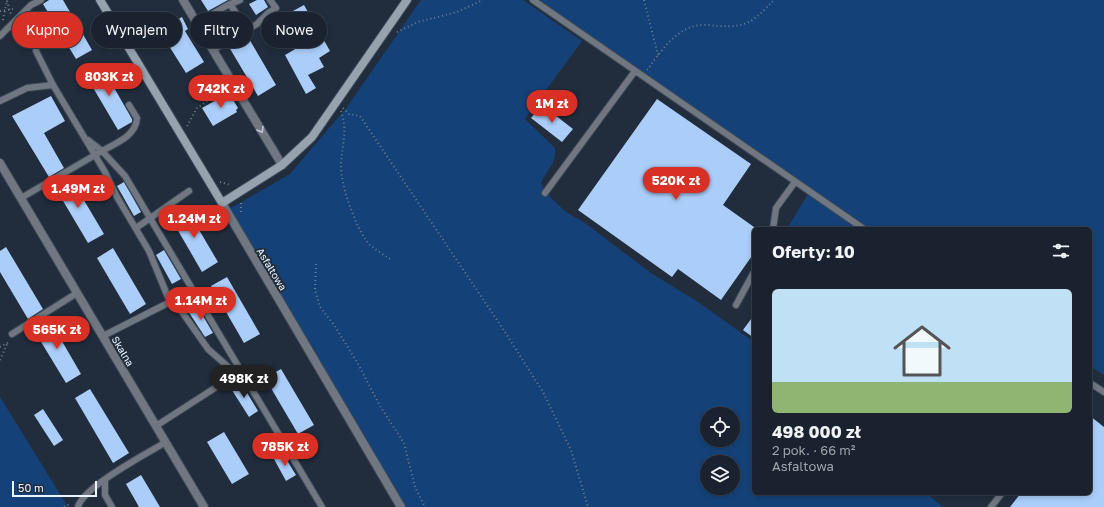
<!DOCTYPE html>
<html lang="pl">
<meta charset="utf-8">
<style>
body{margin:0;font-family:"Golos Text",sans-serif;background:#262f3a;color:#f1f3f6;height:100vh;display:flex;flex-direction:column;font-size:15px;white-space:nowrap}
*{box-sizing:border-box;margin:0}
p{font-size:13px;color:#9fa4aa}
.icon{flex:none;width:22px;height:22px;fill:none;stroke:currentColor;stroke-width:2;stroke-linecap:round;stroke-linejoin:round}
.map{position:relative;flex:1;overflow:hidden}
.panel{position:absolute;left:752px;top:227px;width:340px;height:268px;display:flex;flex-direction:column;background:#19222e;border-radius:6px;box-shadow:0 2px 6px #0003,0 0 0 1px #373f4a}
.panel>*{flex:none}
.top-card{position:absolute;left:12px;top:12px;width:380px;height:36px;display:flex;gap:8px}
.buttons{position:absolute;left:700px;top:407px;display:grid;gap:8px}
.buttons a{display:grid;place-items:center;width:40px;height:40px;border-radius:50%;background:#19222e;box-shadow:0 2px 6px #0003,0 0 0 1px #373f4a;font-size:20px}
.scale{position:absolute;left:12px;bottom:10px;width:85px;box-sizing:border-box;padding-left:4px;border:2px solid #ecf4ff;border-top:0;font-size:11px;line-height:14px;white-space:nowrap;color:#ecf4ff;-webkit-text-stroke:3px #212d3d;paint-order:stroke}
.price{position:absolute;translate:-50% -34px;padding:0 9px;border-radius:14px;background:#d93025;color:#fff;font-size:13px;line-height:26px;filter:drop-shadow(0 1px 2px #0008)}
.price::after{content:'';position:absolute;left:50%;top:24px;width:12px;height:9px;margin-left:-6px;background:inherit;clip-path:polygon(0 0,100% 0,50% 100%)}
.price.current{background:#222;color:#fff}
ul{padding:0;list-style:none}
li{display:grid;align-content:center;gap:8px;height:212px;padding:0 20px}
li span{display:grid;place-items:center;height:124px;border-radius:6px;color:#555}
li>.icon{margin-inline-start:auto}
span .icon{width:72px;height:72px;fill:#fffc;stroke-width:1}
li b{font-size:17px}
h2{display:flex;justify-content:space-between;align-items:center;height:48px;padding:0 20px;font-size:17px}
.chip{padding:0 14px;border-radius:18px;background:#19222e;box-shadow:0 2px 6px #0003,0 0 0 1px #373f4a;font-size:14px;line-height:36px}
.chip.current{background:#d93025;color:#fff}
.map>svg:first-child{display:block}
</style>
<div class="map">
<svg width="1104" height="507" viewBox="0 0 1104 507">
<rect width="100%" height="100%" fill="#212d3d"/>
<g fill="#144278" fill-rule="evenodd">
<path d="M421 0H523L582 41 525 119 555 148C556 167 547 167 541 184L551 198 566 212 585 223 651 273 698 302 754 342V493H926L943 507H398L224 212 290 174 347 107ZM707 414H733V440H707ZM707 462H733V488H707Z"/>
<polygon points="538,0 1104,0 1104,375 1090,366 1090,229 787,229 811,189"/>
<polygon points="0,397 68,507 0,507"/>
</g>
<g fill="#aacdf9">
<polygon points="49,0 63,0 92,50 76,59 43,4"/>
<polygon points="201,0 228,0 208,11"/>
<polygon points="257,0 264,0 268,7 256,15 249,4"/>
<polygon points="304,5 330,51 319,58 324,67 308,75 316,88 306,94 285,55 297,48 280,18"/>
<polygon points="182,17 188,29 185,31 204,62 186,73 159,30"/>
<polygon points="248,37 276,85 258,96 229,47"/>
<polygon points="101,65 132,119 132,122 118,130 85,74"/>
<polygon points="229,93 238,108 236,110 237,112 213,126 202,108"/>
<polygon points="51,96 65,121 44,133 64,168 49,177 12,116"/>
<polygon points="657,99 751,164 723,205 754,227 754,253 721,300 678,269 672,277 578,210"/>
<polygon points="542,105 573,129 562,142 531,118"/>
<polygon points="69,175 104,234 88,243 53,184"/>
<polygon points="124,182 141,212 134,216 117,186"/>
<polygon points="185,206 218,262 202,272 169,215"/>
<polygon points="6,247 43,309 28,319 0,272 0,251"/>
<polygon points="113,248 146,304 130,314 97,258"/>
<polygon points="164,250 181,279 172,284 156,255"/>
<polygon points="227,277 260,334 244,343 211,286"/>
<polygon points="197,306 213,333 205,337 188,311"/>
<polygon points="754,315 754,338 743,330"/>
<polygon points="48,317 81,374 66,383 32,327"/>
<polygon points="281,369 314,425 298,434 265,378"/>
<polygon points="240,381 258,411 249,417 230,387"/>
<polygon points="90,389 129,453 113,463 75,398"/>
<polygon points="43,409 63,440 54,446 34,415"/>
<polygon points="1090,416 1104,427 1104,507 1010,507 1021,493 1090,493"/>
<polygon points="224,432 249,474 232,484 207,442"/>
<polygon points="283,454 296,475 286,481 274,459"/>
<polygon points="141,475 160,507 139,507 126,484"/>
</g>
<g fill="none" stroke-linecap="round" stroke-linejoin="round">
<defs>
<g id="lane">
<polyline points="533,0 864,229"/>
<polyline points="230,4 245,27"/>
<polyline points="197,23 226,6 240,0"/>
<polyline points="0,36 31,5 41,0"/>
<polyline points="213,50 257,24 268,13 276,8 270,0"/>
<polyline points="36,51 53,85 105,172 117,197 149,251 170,302 103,336"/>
<polyline points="0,101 27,88 53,85"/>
<path d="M88 140 102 151C116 143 136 136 137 118L129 105"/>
<polyline points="545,193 635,71"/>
<polyline points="21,198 102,151 125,176 322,507"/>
<polyline points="136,228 189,191"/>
<polyline points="773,229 776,208 795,182"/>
<polyline points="170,302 180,309 208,349 234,372"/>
<polyline points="170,302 195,292"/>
<polyline points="736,305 754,272"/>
<polyline points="12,334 77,293"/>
<polyline points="1090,383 1104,392"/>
<polyline points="156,426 221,384 239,368"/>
<polyline points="105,480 105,495 112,507"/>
<path d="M78 507C83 487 146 454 166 442"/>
<polyline points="991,507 1002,493"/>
</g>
<g id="street">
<polyline points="183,0 282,165"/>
<polyline points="0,163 204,507"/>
<polyline points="222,203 401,507"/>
</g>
<polyline id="secondary" points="100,0 222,203 282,165 312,137 407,0"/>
</defs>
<use href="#lane" stroke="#3d4958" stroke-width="8"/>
<use href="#street" stroke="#3d4958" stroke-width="10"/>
<use href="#secondary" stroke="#3d4958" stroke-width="10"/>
<g stroke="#717b89" stroke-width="2" stroke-dasharray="1 3" stroke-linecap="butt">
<polyline points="644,0 658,55"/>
<polyline points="7,1 11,15"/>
<polyline points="0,11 14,9"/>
<polyline points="3,20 7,0"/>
<polyline points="24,25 33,44"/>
<polyline points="397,32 418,22 457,12 483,0"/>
<path d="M647 70C659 54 672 34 691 27 699 24 710 25 718 26 749 28 754 20 774 0"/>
<polyline points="343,108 349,114 360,116 505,332 543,392 571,450 588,507"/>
<path d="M341 111C348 131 342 144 341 165 340 184 357 232 370 245 376 250 384 255 390 259"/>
<polyline points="187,126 197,108 226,88"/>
<polyline points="220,182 231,185"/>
<polyline points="241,203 241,215"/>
<polyline points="316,264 315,290 320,307 334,325 357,362 380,406 404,443 415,487 425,507"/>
<polyline points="0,347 9,342"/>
<polyline points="0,360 8,342"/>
<polyline points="64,507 70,504"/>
</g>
<use href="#lane" stroke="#717780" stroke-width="6"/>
<use href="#street" stroke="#717780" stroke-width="8"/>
<use href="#secondary" stroke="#97a2af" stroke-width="8"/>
</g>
<defs><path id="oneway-chevron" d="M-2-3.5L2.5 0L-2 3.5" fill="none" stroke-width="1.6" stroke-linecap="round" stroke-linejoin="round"/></defs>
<use stroke="#c1c8d3" href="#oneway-chevron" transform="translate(261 130) rotate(59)"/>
<g text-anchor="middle" stroke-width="4" stroke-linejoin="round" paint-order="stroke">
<g font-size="10" fill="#ecf4ff" stroke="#212d3d">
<text transform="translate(272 269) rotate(59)" y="4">Asfaltowa</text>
<text transform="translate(123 351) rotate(59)" y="4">Skalna</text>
</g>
</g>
</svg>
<div class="buttons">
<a><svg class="icon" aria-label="locate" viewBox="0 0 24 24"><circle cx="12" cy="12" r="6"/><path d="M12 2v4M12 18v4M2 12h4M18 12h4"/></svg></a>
<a><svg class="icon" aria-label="layers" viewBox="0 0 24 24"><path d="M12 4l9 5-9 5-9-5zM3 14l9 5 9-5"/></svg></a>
</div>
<div class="scale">50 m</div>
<b class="price" style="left:109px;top:97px">803K zł</b>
<b class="price" style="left:221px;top:109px">742K zł</b>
<b class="price" style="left:552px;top:124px">1M zł</b>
<b class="price" style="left:676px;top:201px">520K zł</b>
<b class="price" style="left:78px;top:209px">1.49M zł</b>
<b class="price" style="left:194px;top:239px">1.24M zł</b>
<b class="price" style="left:201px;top:321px">1.14M zł</b>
<b class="price" style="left:57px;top:350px">565K zł</b>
<b class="price current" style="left:244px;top:399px">498K zł</b>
<b class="price" style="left:285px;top:467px">785K zł</b>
<div class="top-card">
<a class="chip current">Kupno</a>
<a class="chip">Wynajem</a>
<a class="chip">Filtry</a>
<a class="chip">Nowe</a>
</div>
<section class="panel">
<h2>Oferty: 10<svg class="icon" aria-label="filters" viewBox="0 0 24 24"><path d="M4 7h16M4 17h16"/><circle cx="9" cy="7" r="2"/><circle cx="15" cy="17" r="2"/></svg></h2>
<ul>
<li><span style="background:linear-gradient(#bfe0f5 75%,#8fb573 0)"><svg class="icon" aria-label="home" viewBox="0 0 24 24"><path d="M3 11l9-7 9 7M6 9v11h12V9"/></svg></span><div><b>498 000 zł</b><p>2 pok. · 66 m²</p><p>Asfaltowa</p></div></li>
</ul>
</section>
</div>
